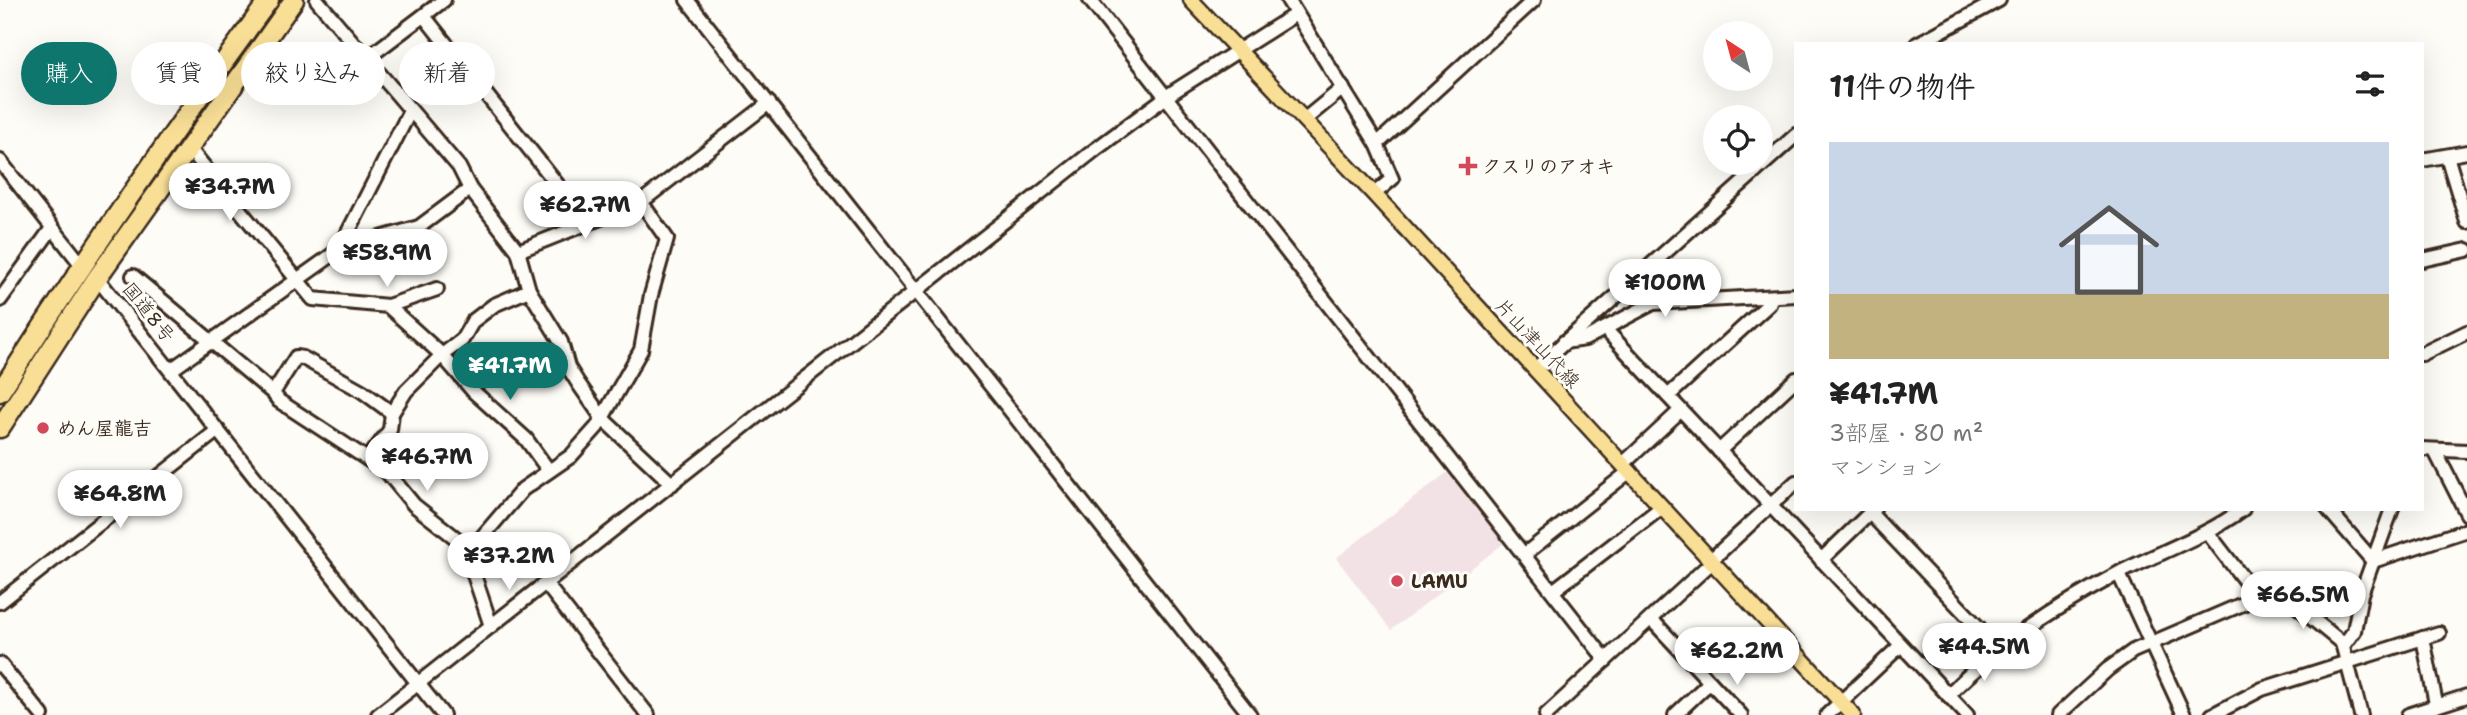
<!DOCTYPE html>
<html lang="ja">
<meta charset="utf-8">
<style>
body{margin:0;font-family:"Shantell Sans","Klee One",sans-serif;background:#f6f6f6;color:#222;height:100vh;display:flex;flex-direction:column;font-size:26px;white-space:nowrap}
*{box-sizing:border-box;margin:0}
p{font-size:23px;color:#767676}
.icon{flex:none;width:38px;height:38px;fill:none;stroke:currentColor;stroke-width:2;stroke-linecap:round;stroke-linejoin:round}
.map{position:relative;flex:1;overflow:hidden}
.side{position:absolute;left:1794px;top:42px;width:630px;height:469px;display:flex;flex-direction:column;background:#fff;border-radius:0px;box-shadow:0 7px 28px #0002}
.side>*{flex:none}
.guide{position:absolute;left:21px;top:42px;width:665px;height:63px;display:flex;gap:14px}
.needle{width:46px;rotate:324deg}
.buttons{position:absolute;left:1703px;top:21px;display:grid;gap:14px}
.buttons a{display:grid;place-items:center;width:70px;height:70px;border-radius:50%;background:#fff;box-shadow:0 7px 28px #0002;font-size:35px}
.price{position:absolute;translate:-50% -60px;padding:0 16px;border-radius:24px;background:#fff;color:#222;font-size:23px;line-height:46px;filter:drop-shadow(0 2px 4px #0008)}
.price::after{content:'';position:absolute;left:50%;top:42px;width:21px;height:16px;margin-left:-10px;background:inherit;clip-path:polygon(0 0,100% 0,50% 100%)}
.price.on{background:#0f766e;color:#fff}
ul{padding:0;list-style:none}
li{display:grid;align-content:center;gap:14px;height:371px;padding:0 35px}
li span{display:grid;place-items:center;height:217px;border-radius:0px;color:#555}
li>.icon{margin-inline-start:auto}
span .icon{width:126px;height:126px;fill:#fffc;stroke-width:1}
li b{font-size:30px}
h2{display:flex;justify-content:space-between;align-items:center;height:84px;padding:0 35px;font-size:30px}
.tag{padding:0 24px;border-radius:32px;background:#fff;box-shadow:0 7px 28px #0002;font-size:24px;line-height:63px}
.tag.on{background:#0f766e;color:#fff}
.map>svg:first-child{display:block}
</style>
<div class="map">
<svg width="2467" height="715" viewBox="0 0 2467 715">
<rect width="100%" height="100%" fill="#fdfcf7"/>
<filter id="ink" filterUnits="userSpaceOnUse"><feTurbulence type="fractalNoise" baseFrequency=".0143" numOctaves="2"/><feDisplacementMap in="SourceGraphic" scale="14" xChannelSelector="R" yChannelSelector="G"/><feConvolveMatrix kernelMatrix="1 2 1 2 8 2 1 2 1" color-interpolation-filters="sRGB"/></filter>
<g filter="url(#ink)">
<polygon fill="#f3e2e5" points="1453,468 1508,540 1391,630 1336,558"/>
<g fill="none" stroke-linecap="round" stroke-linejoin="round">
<defs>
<g id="minor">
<polyline points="317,0 459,167 470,189 518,251 529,290 561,342 568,367 578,383 603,419 672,484"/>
<polyline points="687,0 1250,715"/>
<polyline points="1090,0 1606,660"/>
<polyline points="1288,0 1377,144 1392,179 1374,194"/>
<polyline points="424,16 587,222"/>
<polyline points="1917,44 1999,0"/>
<polyline points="366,59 444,0"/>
<polyline points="1304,120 1343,88"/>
<polyline points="1377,144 1534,0"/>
<polyline points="188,147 313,299 388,306 442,355 474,392 526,439 549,471"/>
<polyline points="2447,156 2467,222"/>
<polyline points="2422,160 2467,152"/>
<polyline points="0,161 81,264"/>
<polyline points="339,250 419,227 470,189"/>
<polyline points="518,251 641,202 769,103"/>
<polyline points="2422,260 2467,250"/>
<polyline points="133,276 273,393 279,401 387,472 414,505 471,550"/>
<polyline points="97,278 443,715"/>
<polyline points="0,300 52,228"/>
<polyline points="388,306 437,289"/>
<polyline points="1605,329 1967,715"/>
<polyline points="1564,342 1585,339 1653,303 1796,295"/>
<polyline points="2422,354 2467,332"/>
<polyline points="1535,369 1796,135"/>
<polyline points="171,370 339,250 410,111"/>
<polyline points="273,393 296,357 303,358 362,391 392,413"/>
<polyline points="1668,396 1769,304 1772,297"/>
<polyline points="2422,449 2467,451"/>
<polyline points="1719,451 1796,379"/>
<polyline points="2435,451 2467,514"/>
<polyline points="368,459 390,430 392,413 406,391 442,355 462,340 473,321 494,305 529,290"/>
<polyline points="1623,464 1681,410"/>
<polyline points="2328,509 2373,561"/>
<polyline points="1870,513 1998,648"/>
<polyline points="2208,533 2258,598"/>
<polyline points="1525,554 1630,471"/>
<polyline points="1711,560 1796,482"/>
<polyline points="1821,560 1874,509"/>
<polyline points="2373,561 2467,530"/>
<polyline points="2119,574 2184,715"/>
<polyline points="546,584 648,715"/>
<polyline points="1553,591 1662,507"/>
<polyline points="0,602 218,430"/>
<polyline points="1651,619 1741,715"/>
<polyline points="491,626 469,560 471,550 523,489 571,456 597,427 641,350 651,295 667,239 641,202"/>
<polyline points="2423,638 2436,704"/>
<polyline points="2343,646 2354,631 2361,594 2392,509"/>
<polyline points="0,664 42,715"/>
<path d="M1948 695C1998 645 2057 606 2119 573 2160 552 2205 537 2243 509"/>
<polyline points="378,715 1096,149 1173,92 1296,14"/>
<polyline points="1546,715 1712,562"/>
<polyline points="1675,715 1710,682"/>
<polyline points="1827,715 1901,645"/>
<polyline points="2058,715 2108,669 2133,651 2273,591 2281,593 2342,643 2361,715"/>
<polyline points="2212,715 2262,689 2439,633"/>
<polyline points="2408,715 2467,696"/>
</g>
<polyline id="major" points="1191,0 1374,194 1853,715"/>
<g id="highway">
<path d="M0 392C86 258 175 128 269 0"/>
<polyline points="0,428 97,278 294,0"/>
</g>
</defs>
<use href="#minor" stroke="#3b2a1e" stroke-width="18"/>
<use href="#major" stroke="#3b2a1e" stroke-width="19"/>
<use href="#highway" stroke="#3b2a1e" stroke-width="23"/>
<use href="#minor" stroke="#fdfcf7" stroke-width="12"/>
<use href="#major" stroke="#f9df96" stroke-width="14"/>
<use href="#highway" stroke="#f9df96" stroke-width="18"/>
</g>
</g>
<g fill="#d1495b" stroke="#fdfcf7" stroke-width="2.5">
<path d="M1464.5 155.5h7v7h7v7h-7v7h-7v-7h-7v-7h7z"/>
<circle cx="43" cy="428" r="7"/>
<circle cx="1397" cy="581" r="7"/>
</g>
<g text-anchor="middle" stroke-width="6" stroke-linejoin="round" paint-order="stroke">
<g font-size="19" font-weight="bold" fill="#3b2a1e" stroke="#fdfcf7" text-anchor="start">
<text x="1482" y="173">クスリのアオキ</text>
<text x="57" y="435">めん屋龍吉</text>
<text x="1411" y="588">LAMU</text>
</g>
<g font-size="19" fill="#3b2a1e" stroke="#fdfcf7">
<text transform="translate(149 312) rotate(51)" y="7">国道8号</text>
<text transform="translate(1538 343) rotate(47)" y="7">片山津山代線</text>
</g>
</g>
</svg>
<div class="buttons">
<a><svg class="needle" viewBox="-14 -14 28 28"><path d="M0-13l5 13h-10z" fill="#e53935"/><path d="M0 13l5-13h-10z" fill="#767676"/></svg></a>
<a><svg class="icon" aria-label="locate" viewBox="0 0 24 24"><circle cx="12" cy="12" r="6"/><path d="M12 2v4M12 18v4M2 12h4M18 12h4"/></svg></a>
</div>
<b class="price" style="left:230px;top:223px">¥34.7M</b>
<b class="price" style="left:585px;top:241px">¥62.7M</b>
<b class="price" style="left:387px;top:289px">¥58.9M</b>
<b class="price" style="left:1665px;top:319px">¥100M</b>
<b class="price on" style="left:510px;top:402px">¥41.7M</b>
<b class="price" style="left:427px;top:493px">¥46.7M</b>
<b class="price" style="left:120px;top:530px">¥64.8M</b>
<b class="price" style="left:509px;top:592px">¥37.2M</b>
<b class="price" style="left:2303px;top:631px">¥66.5M</b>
<b class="price" style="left:1984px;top:683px">¥44.5M</b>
<b class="price" style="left:1737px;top:687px">¥62.2M</b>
<div class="guide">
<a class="tag on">購入</a>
<a class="tag">賃貸</a>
<a class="tag">絞り込み</a>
<a class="tag">新着</a>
</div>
<section class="side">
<h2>11件の物件<svg class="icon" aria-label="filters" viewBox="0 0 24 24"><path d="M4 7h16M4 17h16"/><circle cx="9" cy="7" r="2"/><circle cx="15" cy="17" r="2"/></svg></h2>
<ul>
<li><span style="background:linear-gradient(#c9d6e8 70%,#c2b280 0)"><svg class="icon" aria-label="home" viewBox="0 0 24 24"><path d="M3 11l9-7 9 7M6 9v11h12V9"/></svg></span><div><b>¥41.7M</b><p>3部屋 · 80 m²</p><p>マンション</p></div></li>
</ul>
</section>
</div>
